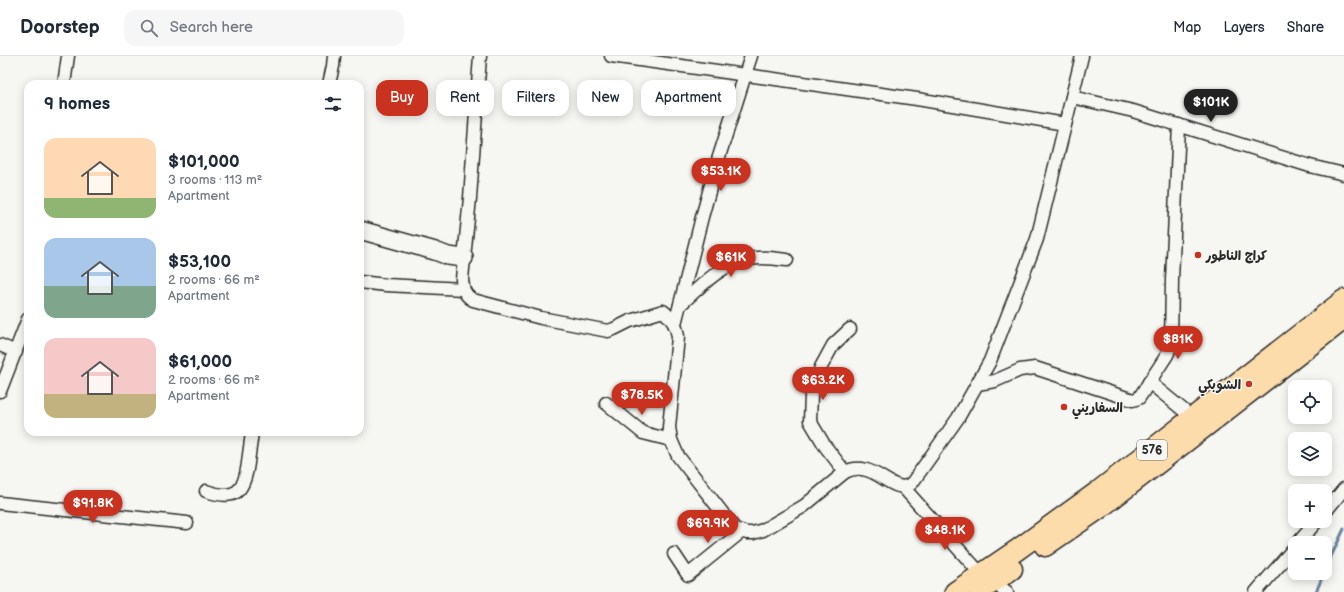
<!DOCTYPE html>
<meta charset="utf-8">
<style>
body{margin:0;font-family:"Balsamiq Sans","Playpen Sans Arabic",sans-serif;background:#f6f6f7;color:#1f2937;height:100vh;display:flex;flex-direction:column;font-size:15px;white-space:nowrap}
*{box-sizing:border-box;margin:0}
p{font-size:13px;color:#747a83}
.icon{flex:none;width:22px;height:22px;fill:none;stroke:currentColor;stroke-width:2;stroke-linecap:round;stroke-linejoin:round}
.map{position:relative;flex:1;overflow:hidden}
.drawer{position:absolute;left:24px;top:24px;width:340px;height:356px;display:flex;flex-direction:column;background:#fff;border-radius:12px;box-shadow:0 2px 10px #0003}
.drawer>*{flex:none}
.guide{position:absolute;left:376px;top:24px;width:380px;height:36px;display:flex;gap:8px}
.controls{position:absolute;left:1288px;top:324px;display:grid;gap:8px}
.controls a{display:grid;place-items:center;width:44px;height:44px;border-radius:8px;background:#fff;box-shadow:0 2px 10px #0003;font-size:20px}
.price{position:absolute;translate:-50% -34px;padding:0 9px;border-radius:14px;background:#c8321e;color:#fff;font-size:13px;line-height:26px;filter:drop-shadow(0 1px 2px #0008)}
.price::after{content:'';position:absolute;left:50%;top:24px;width:12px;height:9px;margin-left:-6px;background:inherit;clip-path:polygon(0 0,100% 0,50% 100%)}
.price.current{background:#222;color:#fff}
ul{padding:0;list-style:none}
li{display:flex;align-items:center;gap:12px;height:100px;padding:0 20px}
li span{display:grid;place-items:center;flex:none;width:112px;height:80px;border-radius:12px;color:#555}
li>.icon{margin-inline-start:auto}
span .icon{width:48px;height:48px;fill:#fffc;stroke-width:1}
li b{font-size:17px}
h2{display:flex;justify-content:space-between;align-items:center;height:48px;padding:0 20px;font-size:17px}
.pill{padding:0 14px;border-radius:12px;background:#fff;box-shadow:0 2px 10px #0003;font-size:14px;line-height:36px}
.pill.current{background:#c8321e;color:#fff}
header{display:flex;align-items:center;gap:24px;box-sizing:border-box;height:56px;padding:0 20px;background:#fff;border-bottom:1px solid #e0e1e3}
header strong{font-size:19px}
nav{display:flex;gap:22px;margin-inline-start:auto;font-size:14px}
.search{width:280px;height:36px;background:#f6f6f7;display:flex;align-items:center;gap:10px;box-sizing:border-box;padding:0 14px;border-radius:12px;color:#747a83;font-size:15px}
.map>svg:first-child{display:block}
</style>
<header>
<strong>Doorstep</strong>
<div class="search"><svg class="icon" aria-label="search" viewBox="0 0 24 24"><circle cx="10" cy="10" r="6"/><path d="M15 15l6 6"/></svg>Search here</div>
<nav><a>Map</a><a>Layers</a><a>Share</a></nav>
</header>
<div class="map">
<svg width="1344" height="536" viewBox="0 0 1344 536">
<rect width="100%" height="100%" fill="#f6f6f2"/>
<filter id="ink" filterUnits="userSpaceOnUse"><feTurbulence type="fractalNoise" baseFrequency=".025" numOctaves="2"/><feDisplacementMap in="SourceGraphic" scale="8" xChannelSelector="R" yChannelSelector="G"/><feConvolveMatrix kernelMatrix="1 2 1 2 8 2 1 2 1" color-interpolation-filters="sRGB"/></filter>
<g filter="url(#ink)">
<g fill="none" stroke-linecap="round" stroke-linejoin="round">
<g stroke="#69849f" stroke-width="3">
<polyline points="1325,513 1344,473"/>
<polyline points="1316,536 1324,517"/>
</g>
<defs>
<g id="street">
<path d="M480 0 470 142 462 223C463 233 464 239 473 244L541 262 608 275 614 273 630 265 663 255C672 262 677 270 678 281L669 371 671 384 678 400 735 473 747 477H753L763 474 804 450 845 416C874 401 894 443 912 427L958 362 990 305 1037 183 1082 0"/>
<polyline points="611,0 917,43 1065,68"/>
<polyline points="64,28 68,0"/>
<polyline points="329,28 333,10 334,0"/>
<polyline points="1072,41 1133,55 1310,110 1344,118"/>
<polyline points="360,226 386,229 463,233"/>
<path d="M680 249C699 232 718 211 743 204 757 200 773 202 787 204"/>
<polyline points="675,268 702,161 717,107 751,0"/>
<polyline points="0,289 16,296"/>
<polyline points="1149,326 1193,362"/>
<polyline points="977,328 995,325 1020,314 1035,312 1133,344 1139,342 1167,299 1171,289 1172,224 1179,69"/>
<polyline points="0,335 28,263"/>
<polyline points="606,347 643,377 671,384"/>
<polyline points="845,416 825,390 810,365 811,339 821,311 833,289 850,273"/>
<polyline points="903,431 981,518 1007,536"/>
<path d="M206 435C236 445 244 436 248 407 249 397 251 386 252 376"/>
<polyline points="0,447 187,467"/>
<polyline points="1325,456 1344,433"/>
<polyline points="1298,487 1317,465"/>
<polyline points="674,498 688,519 741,476"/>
<polyline points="1256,536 1295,491"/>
</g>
<polyline id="secondary" points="360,174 435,195 448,200 464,202"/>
<g id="primary">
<polyline points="1045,490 1100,452 1344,263"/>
<polyline points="955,536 1017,494 1100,434 1344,244"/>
<polyline points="979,536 1012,513"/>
</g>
</defs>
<use href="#street" stroke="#2b2b2b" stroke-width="15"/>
<use href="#secondary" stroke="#2b2b2b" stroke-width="20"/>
<use href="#primary" stroke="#2b2b2b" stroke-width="23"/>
<use href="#street" stroke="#f6f6f2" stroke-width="12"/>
<use href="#secondary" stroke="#f6f6f2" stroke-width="17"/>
<use href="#primary" stroke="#fddcac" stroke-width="20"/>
</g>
</g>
<g fill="#c8321e" stroke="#f6f6f2" stroke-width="1.5">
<circle cx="1198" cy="199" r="4"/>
<circle cx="1249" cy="328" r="4"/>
<circle cx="1064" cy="351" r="4"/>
</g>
<g text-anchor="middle" stroke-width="3" stroke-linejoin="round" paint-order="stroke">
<rect fill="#f6f6f2" stroke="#686867" stroke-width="1" x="1137" y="384" width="30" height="20" rx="3"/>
<g font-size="12" font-weight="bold" fill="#2b2b2b">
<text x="1152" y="398">576</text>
</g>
<g font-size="13" font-weight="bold" fill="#2b2b2b" stroke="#f6f6f2" text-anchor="start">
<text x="1206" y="204">كراج الناطور</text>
<text x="1241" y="333" text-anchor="end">الشوبكي</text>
<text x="1072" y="356">السفاريني</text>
</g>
</g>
</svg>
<div class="controls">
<a><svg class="icon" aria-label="locate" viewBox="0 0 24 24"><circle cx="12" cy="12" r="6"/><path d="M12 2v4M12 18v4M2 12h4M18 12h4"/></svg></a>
<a><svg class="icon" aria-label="layers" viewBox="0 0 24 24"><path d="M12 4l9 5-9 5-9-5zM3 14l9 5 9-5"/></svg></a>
<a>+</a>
<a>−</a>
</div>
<b class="price current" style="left:1211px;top:67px">$101K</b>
<b class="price" style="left:721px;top:136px">$53.1K</b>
<b class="price" style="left:731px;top:222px">$61K</b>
<b class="price" style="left:1178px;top:304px">$81K</b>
<b class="price" style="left:823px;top:345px">$63.2K</b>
<b class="price" style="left:642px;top:360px">$78.5K</b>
<b class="price" style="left:93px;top:468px">$91.8K</b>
<b class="price" style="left:708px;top:488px">$69.9K</b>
<b class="price" style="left:945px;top:495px">$48.1K</b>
<div class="guide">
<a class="pill current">Buy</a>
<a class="pill">Rent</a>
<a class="pill">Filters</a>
<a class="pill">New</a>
<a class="pill">Apartment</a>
</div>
<section class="drawer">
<h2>9 homes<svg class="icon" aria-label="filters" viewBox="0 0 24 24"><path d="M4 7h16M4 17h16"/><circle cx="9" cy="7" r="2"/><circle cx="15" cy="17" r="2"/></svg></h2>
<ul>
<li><span style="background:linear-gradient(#ffd9b3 75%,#8fb573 0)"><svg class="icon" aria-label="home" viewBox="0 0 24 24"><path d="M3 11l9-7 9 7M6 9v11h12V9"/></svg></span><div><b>$101,000</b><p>3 rooms · 113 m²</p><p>Apartment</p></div></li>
<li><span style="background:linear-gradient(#a9c7e8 60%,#7fa58c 0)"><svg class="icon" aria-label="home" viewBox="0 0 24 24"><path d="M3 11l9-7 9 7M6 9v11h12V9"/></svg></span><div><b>$53,100</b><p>2 rooms · 66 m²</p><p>Apartment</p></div></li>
<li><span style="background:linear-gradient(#f6c9c9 70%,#c2b280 0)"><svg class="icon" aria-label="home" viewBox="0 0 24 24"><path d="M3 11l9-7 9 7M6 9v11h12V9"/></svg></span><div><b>$61,000</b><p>2 rooms · 66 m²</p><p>Apartment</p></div></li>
</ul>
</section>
</div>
